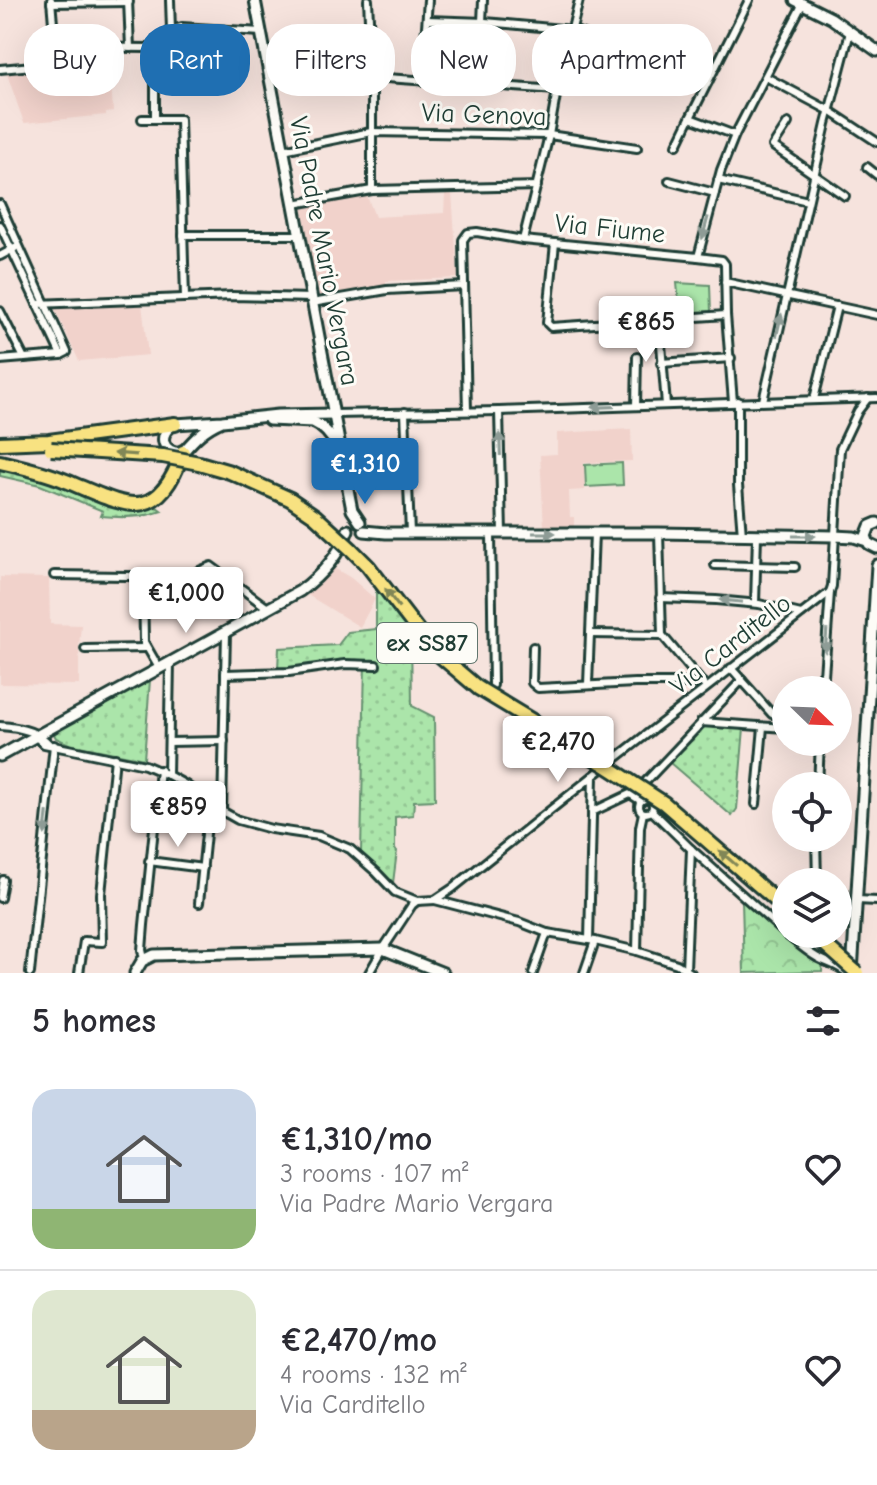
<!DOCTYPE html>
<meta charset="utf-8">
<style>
body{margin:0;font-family:"Comic Neue",sans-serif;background:#f7f7f7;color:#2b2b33;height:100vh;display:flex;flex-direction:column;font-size:30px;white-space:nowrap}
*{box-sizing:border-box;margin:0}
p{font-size:26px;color:#7c7c81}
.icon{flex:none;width:44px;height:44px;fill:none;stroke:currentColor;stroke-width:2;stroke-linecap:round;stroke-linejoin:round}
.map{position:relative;height:973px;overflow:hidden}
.sheet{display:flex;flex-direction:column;background:#fff;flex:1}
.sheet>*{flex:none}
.banner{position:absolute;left:24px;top:24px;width:830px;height:72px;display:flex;gap:16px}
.needle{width:52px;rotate:113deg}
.fabs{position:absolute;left:772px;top:676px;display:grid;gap:16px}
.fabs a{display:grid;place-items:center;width:80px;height:80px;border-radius:50%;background:#fff;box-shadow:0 8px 32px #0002;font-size:40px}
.price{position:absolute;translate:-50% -68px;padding:0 18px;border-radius:8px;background:#fff;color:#222;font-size:26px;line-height:52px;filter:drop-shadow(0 2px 4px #0008)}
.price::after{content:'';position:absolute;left:50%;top:48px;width:24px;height:18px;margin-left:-12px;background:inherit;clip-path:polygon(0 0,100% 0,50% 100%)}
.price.current{background:#1f6fb2;color:#fff}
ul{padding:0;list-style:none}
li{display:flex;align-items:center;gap:24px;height:200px;padding:0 32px}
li+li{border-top:2px solid #e1e1e2}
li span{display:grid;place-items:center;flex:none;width:224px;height:160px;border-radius:24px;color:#555}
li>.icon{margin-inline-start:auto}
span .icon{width:96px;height:96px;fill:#fffc;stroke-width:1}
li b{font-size:34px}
h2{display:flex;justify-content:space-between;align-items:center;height:96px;padding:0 32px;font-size:34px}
.pill{padding:0 28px;border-radius:32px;background:#fff;box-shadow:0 8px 32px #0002;font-size:28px;line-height:72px}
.pill.current{background:#1f6fb2;color:#fff}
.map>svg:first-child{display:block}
</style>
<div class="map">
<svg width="877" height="973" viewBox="0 0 877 973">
<defs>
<pattern id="grass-dots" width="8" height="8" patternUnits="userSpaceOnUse" patternTransform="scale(2)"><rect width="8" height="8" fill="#abe5aa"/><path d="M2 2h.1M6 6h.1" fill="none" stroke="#93c593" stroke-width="1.8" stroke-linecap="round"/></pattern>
<pattern id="forest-crowns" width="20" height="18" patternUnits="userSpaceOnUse" patternTransform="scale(2)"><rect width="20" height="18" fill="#abe5aa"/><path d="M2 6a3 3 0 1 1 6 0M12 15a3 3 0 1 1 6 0" fill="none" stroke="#93c593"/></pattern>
</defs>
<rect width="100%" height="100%" fill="#f6e3dd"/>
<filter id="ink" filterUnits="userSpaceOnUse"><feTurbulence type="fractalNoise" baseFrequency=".0125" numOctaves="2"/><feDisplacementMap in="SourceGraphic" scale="16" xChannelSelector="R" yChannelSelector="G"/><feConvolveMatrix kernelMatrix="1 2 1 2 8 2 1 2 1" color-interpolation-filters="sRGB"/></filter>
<g filter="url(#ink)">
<g fill="#f1d2cb">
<polygon points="110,64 113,112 106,113 106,115 24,123 7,74"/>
<polygon points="445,193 452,193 458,278 386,281 386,285 318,297 302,206 367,196 375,217 444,213"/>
<polygon points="142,304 148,355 79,361 54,307"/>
<polygon points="631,429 632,461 584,463 585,490 569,491 570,517 574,517 574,527 544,528 540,455 557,454 557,433"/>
<polygon points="334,568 351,578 375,599 360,627 306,594"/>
<polygon points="0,577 49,578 50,624 81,625 79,646 79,685 0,684"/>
</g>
<g fill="url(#grass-dots)" stroke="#65916f" stroke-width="2">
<path d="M0 466 153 504 162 511C141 518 122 518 101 516L103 511 40 485 0 476Z"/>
<polygon points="376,590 396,609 411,630 412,706 434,717 435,800 414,801 413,815 395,817 395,850 397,851 393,883 377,868 377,866 361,853 365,661 278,669 279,648 338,645 348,632 376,629"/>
<polygon points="150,680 144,759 69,744 56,738 53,732"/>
<polygon points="705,725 744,728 737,809 732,816 670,763"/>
</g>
<polygon fill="url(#forest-crowns)" stroke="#65916f" stroke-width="2" points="742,900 806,953 823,962 822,971 744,973"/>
<g fill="#abe5aa" stroke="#65916f" stroke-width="2">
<polygon points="677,283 710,285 711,312 680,314"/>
<polygon points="622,463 623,485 586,487 585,465"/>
</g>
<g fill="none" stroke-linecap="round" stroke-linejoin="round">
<defs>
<g id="street">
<polyline points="128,0 130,48"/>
<polyline points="170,0 171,30"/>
<polyline points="368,0 372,77 372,190"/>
<polyline points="51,3 129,2"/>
<polyline points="427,20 485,22 573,30 708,82 749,0"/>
<polyline points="482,22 483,0"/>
<polyline points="55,47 148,48 158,46 171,30 182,27 261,32"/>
<polyline points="0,69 44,65 52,59 55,47 51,0"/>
<polyline points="269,76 372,77 557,90"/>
<polyline points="766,77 830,111 877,142"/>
<polyline points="422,81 428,0"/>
<polyline points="708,82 690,118 735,135"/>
<polyline points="142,119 180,119 185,298"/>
<polyline points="155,119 155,46"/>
<polyline points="788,123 773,146 845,196"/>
<polyline points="677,145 690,118"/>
<polyline points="283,150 371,132 549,135 637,148"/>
<polyline points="867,167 877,175"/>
<polyline points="718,180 808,201"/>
<polyline points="669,181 715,193"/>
<polyline points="0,204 67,352 61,355 0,360"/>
<polyline points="294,204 372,190 537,186"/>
<polyline points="0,225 61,355"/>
<polyline points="183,235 299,235"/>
<polyline points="523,240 549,135 557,90 579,0"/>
<polyline points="555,243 547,323 551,327 726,315"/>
<polyline points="0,256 15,248"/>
<polyline points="725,282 877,315"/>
<polyline points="312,303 387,290 464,286"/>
<polyline points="37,304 232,296 311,298"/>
<polyline points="0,311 24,358"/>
<polyline points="659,320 666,405"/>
<polyline points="661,363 731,358"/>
<polyline points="814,399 837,306"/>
<polyline points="738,401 738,485 742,535"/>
<polyline points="763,401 826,124 850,32"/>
<polyline points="733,402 726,315 725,264 722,260 698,257 721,170 735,135 803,3"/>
<polyline points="636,406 637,357"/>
<polyline points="467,411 463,240 468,233 477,232 523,240 698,257"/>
<polyline points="499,411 502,533"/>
<polyline points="405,412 410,533"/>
<polyline points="334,414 499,411 877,398"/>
<polyline points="491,533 493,685"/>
<polyline points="659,533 662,635 704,685"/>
<polyline points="715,565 795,567"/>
<polyline points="54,575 197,577 199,571 211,566 269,609"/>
<polyline points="143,576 144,642 159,668"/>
<polyline points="660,598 716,600 759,604 801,614"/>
<polyline points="755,603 757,535"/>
<polyline points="591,634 662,635"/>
<polyline points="533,647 532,683 538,688 635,683 703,683"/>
<polyline points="85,649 146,648"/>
<polyline points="731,668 772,714 786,703"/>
<polyline points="225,674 289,672 345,664 376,665"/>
<polyline points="588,684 594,533"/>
<polyline points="803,690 824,674"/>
<polyline points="823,690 830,592"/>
<polyline points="701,722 786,728"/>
<path d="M0 726C16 727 38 731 49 744"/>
<polyline points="37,735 38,739 44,744 145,765 168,775 186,785 213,806 238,820 271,829 319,836 350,849 376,872 395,892 417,901 435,900 453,888 593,776 830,592 832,586 840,449 858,411 868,398"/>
<polyline points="169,742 224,741"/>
<polyline points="168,775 170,662"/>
<polyline points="818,786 820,742"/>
<polyline points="634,794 742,680"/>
<circle cx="646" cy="806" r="7"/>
<polyline points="756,804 763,727"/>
<polyline points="222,811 226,633"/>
<polyline points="652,811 691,849 786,934"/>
<polyline points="592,812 630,794 641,801"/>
<polyline points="816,838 817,882"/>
<polyline points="149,861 203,868"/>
<polyline points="0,898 3,880"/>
<polyline points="435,900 519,922 547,933 595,941 637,951 677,964 691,973"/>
<polyline points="857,900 877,901"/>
<polyline points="199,903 209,804"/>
<path d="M786 934C797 943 806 951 818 958 828 963 838 965 847 973"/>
<polyline points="589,940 593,776"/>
<polyline points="637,951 640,827 643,813"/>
<polyline points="144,959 142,950 144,925 160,770"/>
<polyline points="686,969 691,849"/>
<polyline points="30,973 54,745"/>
<polyline points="79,973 84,941 102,942 101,894 115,758"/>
<polyline points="369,973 383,949 412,905 417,901"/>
<polyline points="533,973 547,933"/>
<polyline points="584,973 595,941"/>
</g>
<g id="secondary">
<polyline points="255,0 352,510 360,522"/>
<polyline points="795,0 831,18 877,51"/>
<path d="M269 420 313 422C325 427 332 437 338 448"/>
<path d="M222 421C205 428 195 438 183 452 162 455 156 433 175 424L222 421 278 415 334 414"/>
<polyline points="877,523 870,526 866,536 869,544 877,548"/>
<polyline points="364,531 386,533 659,533 834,536 854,537 867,541"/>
<path d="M0 756 300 591C322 575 339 556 348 530"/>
<polyline points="135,973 142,961 154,955 383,949 443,973"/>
<polyline points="852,973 877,565"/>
</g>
<g id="highway">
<polyline points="0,443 49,441 175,424"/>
<path d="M0 462C22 467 45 472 66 481 125 505 156 528 183 452"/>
</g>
</defs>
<use href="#street" stroke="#1f3d34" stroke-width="12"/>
<use href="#secondary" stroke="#1f3d34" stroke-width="15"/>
<use href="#highway" stroke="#1f3d34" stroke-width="18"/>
<use href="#street" stroke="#fdfcf7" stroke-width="6"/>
<use href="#secondary" stroke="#fdfcf7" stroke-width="9"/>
<use href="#highway" stroke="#f8e281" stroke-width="12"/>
<defs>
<g id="highway-bridge">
<polyline points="51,449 163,456 199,463 230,472 290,499 315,516 352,550 368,566 432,649 478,688 602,763 664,803 786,909"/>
<polyline points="813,934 857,973"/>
</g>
</defs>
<use href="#highway-bridge" stroke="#1f3d34" stroke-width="18" stroke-linecap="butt"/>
<use href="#highway-bridge" stroke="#f8e281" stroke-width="12"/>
</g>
<defs><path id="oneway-solid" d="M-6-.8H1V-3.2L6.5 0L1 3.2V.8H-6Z" transform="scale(2)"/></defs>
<g fill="#8e9c96">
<use href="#oneway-solid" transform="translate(705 228) rotate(105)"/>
<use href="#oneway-solid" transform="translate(779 325) rotate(-77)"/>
<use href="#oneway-solid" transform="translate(603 407) rotate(178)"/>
<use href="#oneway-solid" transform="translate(500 444) rotate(-92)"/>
<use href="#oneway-solid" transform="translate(544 533)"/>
<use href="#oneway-solid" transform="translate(804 536)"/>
<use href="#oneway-solid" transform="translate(731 601) rotate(-174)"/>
<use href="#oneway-solid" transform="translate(826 641) rotate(94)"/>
<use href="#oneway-solid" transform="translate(46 823) rotate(96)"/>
</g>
<g fill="#818757">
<use href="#oneway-solid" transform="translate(125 454) rotate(-176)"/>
<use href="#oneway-solid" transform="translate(392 598) rotate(-127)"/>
<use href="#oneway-solid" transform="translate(728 858) rotate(-139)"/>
</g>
</g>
<g text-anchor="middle" stroke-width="6" stroke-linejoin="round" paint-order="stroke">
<rect fill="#fdfcf7" stroke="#62766e" stroke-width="2" x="377" y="623" width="100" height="40" rx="6"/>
<g font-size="24" font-weight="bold" fill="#1f3d34">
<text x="427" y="651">ex SS87</text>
</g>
<g font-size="26" fill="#1f3d34" stroke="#fdfcf7">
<text transform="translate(484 114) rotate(2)" y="9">Via Genova</text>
<text transform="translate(610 228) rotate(6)" y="9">Via Fiume</text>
<text transform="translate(325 251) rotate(79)" y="9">Via Padre Mario Vergara</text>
<text transform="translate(730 644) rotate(-38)" y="9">Via Carditello</text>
</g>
</g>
</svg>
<div class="fabs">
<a><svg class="needle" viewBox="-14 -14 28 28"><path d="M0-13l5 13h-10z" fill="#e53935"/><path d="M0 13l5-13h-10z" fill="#7c7c81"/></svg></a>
<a><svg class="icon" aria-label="locate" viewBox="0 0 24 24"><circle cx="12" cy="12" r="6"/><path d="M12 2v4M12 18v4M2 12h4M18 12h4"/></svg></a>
<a><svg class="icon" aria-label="layers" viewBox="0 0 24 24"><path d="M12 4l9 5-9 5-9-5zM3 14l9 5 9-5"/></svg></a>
</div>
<b class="price" style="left:646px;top:364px">€865</b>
<b class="price current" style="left:365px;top:506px">€1,310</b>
<b class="price" style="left:186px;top:635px">€1,000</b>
<b class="price" style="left:558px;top:784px">€2,470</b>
<b class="price" style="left:178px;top:849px">€859</b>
<div class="banner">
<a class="pill">Buy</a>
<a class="pill current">Rent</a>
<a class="pill">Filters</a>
<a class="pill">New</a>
<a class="pill">Apartment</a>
</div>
</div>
<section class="sheet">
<h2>5 homes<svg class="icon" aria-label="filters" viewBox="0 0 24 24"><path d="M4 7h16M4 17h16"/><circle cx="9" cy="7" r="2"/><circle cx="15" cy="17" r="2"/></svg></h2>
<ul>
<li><span style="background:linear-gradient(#c9d6e8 75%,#8fb573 0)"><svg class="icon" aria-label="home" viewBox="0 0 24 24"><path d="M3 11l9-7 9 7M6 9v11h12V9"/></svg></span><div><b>€1,310/mo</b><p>3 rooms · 107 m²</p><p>Via Padre Mario Vergara</p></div><svg class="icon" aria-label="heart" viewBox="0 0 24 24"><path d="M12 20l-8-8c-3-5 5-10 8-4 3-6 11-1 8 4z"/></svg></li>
<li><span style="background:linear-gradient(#dfe7d0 75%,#b9a48a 0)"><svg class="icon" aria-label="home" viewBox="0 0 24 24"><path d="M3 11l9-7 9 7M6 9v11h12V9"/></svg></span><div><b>€2,470/mo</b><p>4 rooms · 132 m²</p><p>Via Carditello</p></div><svg class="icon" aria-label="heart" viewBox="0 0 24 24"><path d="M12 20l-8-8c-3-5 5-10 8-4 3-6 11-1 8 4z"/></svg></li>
</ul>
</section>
